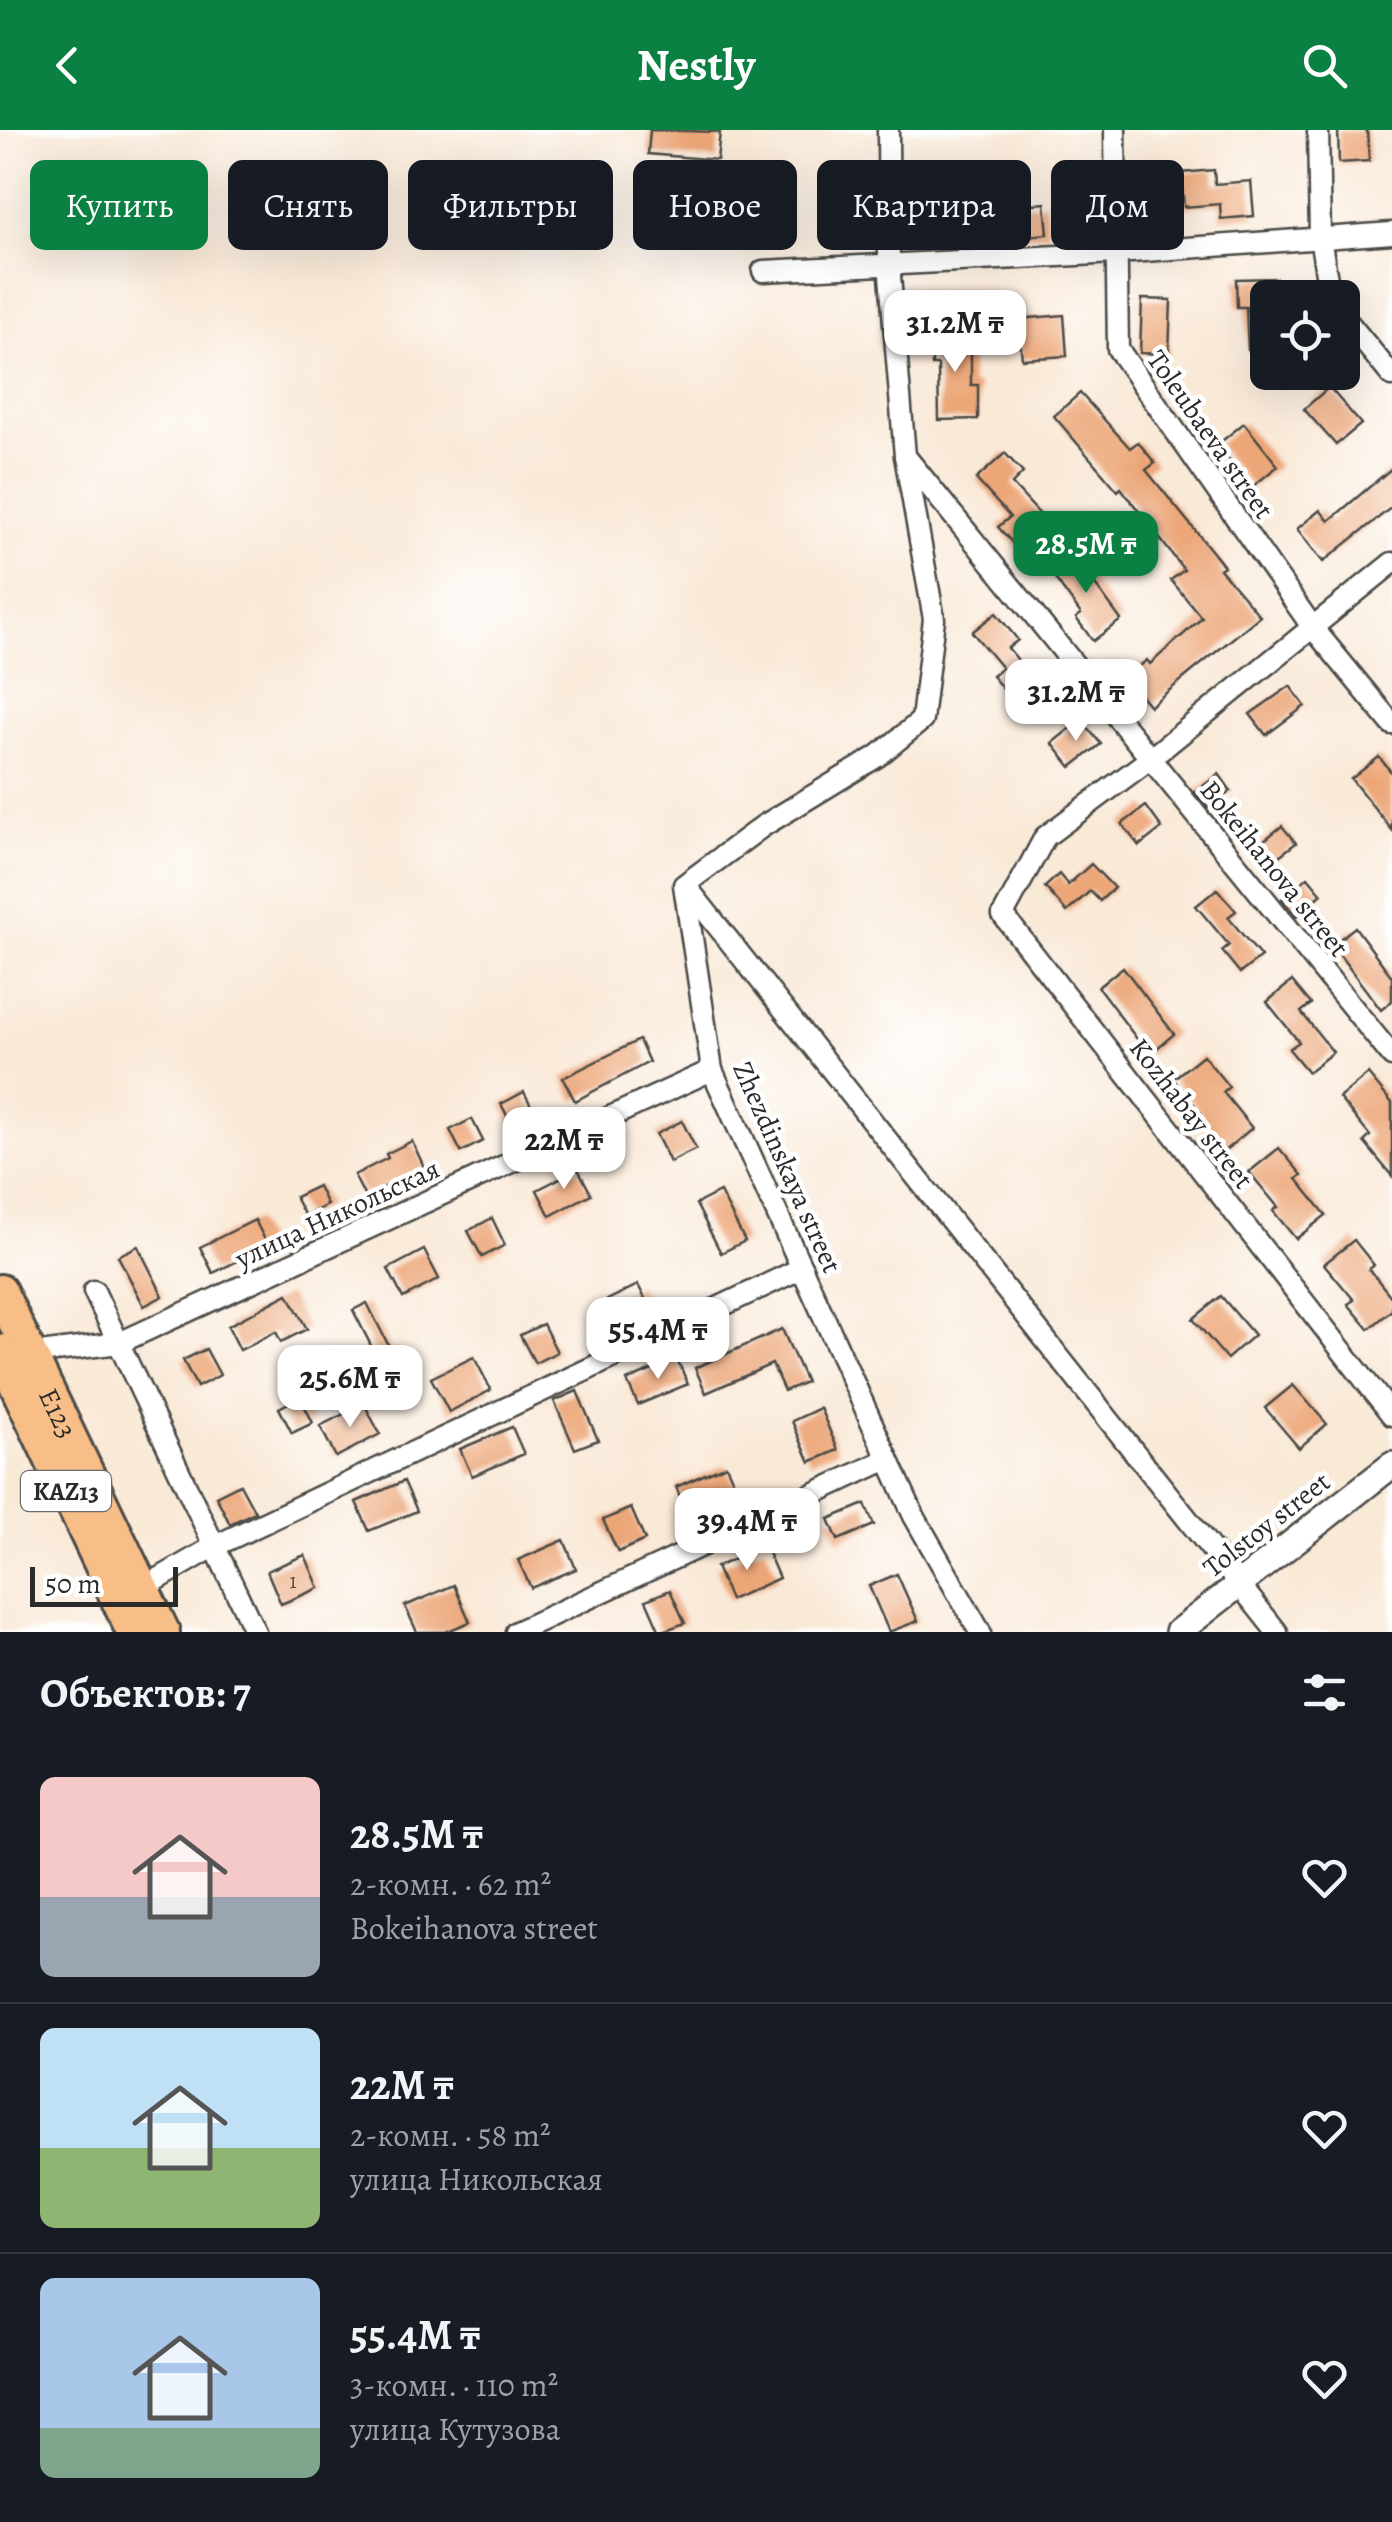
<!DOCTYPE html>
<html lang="ru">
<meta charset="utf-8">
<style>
body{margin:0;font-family:Alegreya,serif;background:#242831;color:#f1f3f6;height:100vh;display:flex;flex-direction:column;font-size:38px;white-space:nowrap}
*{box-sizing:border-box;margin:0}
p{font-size:32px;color:#9ea1a6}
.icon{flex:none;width:55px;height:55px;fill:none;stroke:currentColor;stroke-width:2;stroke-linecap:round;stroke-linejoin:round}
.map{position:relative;height:1502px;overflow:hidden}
.details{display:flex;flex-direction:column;background:#171b24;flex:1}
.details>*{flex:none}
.hud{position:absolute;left:30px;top:30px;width:1332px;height:90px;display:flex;gap:20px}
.tools{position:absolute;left:1250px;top:150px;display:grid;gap:20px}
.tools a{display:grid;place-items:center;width:110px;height:110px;border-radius:15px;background:#171b24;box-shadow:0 10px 40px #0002;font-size:50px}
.scale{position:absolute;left:30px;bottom:25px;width:148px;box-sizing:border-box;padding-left:10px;border:5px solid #2b2b2b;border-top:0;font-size:28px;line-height:35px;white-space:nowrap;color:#2b2b2b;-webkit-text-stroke:8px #fff;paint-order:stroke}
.price{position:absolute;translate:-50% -85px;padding:0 22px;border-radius:20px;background:#fff;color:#222;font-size:32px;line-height:65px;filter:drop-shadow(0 2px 5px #0008)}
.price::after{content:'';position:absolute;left:50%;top:60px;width:30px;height:22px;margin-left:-15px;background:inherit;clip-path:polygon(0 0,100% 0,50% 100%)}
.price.selected{background:#0b8043;color:#fff}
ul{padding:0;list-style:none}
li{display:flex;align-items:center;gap:30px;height:250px;padding:0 40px}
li+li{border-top:2px solid #363941}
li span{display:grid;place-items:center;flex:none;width:280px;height:200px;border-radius:15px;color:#555}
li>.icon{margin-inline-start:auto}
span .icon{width:120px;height:120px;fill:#fffc;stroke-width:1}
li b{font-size:42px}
h2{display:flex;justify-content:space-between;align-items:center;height:120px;padding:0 40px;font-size:42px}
.chip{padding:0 35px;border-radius:15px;background:#171b24;box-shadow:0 10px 40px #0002;font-size:35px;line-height:90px}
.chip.selected{background:#0b8043;color:#fff}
header{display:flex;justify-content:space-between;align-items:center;height:130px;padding:0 40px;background:#0b8043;color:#fff;font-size:45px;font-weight:700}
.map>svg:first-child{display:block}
</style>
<header><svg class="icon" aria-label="back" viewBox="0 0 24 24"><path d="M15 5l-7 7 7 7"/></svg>Nestly<svg class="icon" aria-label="search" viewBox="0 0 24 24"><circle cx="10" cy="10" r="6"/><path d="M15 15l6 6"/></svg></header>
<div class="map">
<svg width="1392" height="1502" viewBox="0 0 1392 1502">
<rect width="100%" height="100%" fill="#fff"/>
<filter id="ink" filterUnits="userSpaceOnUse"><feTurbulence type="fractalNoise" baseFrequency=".01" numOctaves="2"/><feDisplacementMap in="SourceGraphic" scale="20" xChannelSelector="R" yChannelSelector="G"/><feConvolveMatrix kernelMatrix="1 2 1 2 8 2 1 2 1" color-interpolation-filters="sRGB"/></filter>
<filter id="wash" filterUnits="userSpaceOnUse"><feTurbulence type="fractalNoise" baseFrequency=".0048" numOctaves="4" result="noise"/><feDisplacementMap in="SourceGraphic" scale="40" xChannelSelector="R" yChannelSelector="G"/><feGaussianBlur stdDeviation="2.25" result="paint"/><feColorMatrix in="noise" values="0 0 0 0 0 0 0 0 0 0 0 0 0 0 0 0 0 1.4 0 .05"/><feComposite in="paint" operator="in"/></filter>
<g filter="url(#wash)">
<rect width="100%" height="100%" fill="#f9e9d7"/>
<g id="blocks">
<g fill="#eca677">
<polygon points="650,0 720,2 717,30 648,24"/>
<polygon points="1338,0 1367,0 1369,31 1339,33"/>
<polygon points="1214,40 1215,54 1251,51 1254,86 1221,89 1220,74 1184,77 1181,43"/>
<polygon points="1007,58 1011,89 981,92 978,61"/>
<polygon points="1045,73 1048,104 1019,107 1015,76"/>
<polygon points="1276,148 1277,168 1268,168 1268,219 1248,220 1246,177 1237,177 1236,149"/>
<polygon points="1142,169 1171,170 1169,224 1140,223"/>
<polygon points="1064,185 1067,226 1022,229 1018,189"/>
<polygon points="932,200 971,200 971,255 978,255 978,289 939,290 938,235 932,235"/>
<polygon points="1329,257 1361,294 1336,315 1304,279"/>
<polygon points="1080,263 1130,318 1138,312 1155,333 1146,340 1224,436 1220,439 1260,486 1150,576 1126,547 1147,530 1150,534 1202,488 1171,450 1184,440 1121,358 1118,361 1054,286"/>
<polygon points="1244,293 1278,336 1252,357 1217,315"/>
<polygon points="1005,323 1023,343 1012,354 1046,391 1017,418 998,397 1010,387 976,349"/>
<polygon points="1392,338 1392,377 1323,432 1297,399 1320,380 1329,391"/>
<polygon points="1079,422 1096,445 1091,449 1121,490 1093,511 1076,488 1081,484 1051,443"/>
<polygon points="996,483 1018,510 1008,518 1038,554 1015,573 992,546 1002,538 972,502"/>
<polygon points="1290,556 1305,576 1266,605 1250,584"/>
<polygon points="1081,590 1101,614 1071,637 1052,613"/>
<polygon points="1379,627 1392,643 1392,700 1351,649"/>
<polygon points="1219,644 1231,661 1208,678 1195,662"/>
<polygon points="1146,676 1162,698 1139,716 1122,694"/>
<polygon points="1282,696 1296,713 1266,736 1253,719"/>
<polygon points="1091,734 1114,758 1100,771 1090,761 1067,782 1045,757 1059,744 1068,755"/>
<polygon points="1308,747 1322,764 1296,786 1282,769"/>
<polygon points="1217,759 1236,781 1228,787 1261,827 1240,843 1222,821 1229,815 1196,776"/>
<polygon points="1355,797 1392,847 1392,871 1381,880 1332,815"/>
<polygon points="1123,837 1174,904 1149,925 1098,857"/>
<polygon points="1292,851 1311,874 1301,882 1333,922 1308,942 1289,919 1299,912 1267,872"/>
<polygon points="639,910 649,932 575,971 563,948"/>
<polygon points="1203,925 1229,957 1223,962 1252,998 1223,1022 1196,989 1202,984 1173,949"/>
<polygon points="1368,944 1392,973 1392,1046 1364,1012 1370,1006 1339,968"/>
<polygon points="524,962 535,983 512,995 501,974"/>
<polygon points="472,989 483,1011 461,1022 450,1000"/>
<polygon points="682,991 696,1019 670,1032 656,1004"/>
<polygon points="412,1011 424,1037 365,1067 354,1045 388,1028 386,1024"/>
<polygon points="1279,1018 1302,1045 1297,1049 1326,1085 1296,1109 1273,1081 1278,1077 1249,1042"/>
<polygon points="578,1039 591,1064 550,1086 537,1060"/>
<polygon points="318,1056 327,1075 305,1086 295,1067"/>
<polygon points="720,1062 745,1111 721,1123 696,1074"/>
<polygon points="492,1088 505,1115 482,1127 468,1101"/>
<polygon points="255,1090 268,1116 213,1143 200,1117"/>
<polygon points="1354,1110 1374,1135 1369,1139 1392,1168 1392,1180 1369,1199 1348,1174 1354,1170 1324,1134"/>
<polygon points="138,1116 163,1166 144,1176 118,1126"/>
<polygon points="424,1120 439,1149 403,1168 388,1139"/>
<polygon points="638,1155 651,1180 605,1204 591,1178"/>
<polygon points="288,1164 307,1199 281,1212 276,1202 240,1220 228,1196"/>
<polygon points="1221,1166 1254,1205 1227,1229 1193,1189"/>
<polygon points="367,1173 402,1242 388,1249 353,1180"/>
<polygon points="543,1194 557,1222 535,1233 520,1205"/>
<polygon points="782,1199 806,1252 784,1261 772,1234 706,1263 695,1238"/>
<polygon points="206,1219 220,1245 197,1257 183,1230"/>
<polygon points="474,1227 491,1260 449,1282 431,1248"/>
<polygon points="677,1229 688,1254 638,1275 627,1251"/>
<polygon points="1293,1255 1327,1294 1299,1318 1265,1278"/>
<polygon points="577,1261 598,1310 575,1319 554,1271"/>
<polygon points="300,1267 313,1293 292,1303 279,1278"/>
<polygon points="364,1274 380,1304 336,1327 320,1296"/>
<polygon points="820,1278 838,1320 810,1332 792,1291"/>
<polygon points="512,1297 524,1324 472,1346 460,1319"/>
<polygon points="726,1335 739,1364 688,1386 676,1357"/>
<polygon points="404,1351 417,1381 369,1401 356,1372"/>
<polygon points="240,1354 255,1382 230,1394 216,1366"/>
<polygon points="865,1374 874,1395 838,1410 829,1389"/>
<polygon points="631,1378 645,1410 618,1422 603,1390"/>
<polygon points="564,1410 576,1439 531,1458 518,1430"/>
<polygon points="765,1416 779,1448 730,1470 716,1437"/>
<polygon points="305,1425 319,1458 281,1474 267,1441"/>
<polygon points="897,1444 918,1491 889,1502 869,1456"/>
<polygon points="454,1455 470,1492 445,1502 417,1502 405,1476"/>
<polygon points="670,1460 685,1493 660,1502 646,1470"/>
</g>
</g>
</g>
<g filter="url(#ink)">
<use href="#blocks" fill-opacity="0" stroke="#4a4845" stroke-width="2.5"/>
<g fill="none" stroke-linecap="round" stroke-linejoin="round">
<defs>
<g id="minor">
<polyline points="888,0 889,134 905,326 1392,926"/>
<polyline points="1115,0 1118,219 1313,498 1392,594"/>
<polyline points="1318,0 1320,107 1330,168"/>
<polyline points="763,141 1117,123 1392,103"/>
<polyline points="1342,185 1392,246"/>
<polyline points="905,326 934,489 922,590 878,626 763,696 684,755 712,940 914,1386 980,1502"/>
<polyline points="1392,433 1151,628 1045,707 1003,785 1392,1285"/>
<polyline points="685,755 1277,1502"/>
<polyline points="94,1161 255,1502"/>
<polyline points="32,1224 119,1213 712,940"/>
<polyline points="143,1458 215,1416 802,1138"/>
<polyline points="516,1502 888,1329"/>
</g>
<polyline id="tertiary" points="1178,1502 1392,1335"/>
<g id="primary">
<path id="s1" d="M0 1161 163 1502"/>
<polyline points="0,1221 133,1502"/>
</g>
</defs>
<use href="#minor" stroke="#4a4845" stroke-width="25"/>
<use href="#tertiary" stroke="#4a4845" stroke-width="30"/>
<use href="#primary" stroke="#4a4845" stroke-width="38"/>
<use href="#minor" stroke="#fff" stroke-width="20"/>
<use href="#tertiary" stroke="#fff" stroke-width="25"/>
<use href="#primary" stroke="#f7be88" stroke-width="32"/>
</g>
</g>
<g text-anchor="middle" stroke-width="9" stroke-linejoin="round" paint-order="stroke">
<g font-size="22" fill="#5b4a3e">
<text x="293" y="1458">1</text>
</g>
<rect fill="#fff" stroke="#6b6b6b" stroke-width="2.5" x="21" y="1341" width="90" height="40" rx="8"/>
<g font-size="25" font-weight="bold" fill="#2b2b2b">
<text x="66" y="1370">KAZ13</text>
</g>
<g font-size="28" fill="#2b2b2b" stroke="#fff">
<text transform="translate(1211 304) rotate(55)" y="10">Toleubaeva street</text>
<text transform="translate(1275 738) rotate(51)" y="10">Bokeihanova street</text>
<text transform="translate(1192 983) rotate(52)" y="10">Kozhabay street</text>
<text transform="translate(788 1037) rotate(66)" y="10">Zhezdinskaya street</text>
<text transform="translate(337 1083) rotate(-25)" y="10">улица Никольская</text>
<text dy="10" stroke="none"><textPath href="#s1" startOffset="135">Е123</textPath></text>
<text transform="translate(1266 1394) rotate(-38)" y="10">Tolstoy street</text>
</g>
</g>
</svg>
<div class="tools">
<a><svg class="icon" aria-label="locate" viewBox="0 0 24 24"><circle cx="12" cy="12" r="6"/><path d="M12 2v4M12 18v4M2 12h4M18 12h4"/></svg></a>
</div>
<div class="scale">50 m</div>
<b class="price" style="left:955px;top:245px">31.2M ₸</b>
<b class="price selected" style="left:1086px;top:466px">28.5M ₸</b>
<b class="price" style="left:1076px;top:614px">31.2M ₸</b>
<b class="price" style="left:564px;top:1062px">22M ₸</b>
<b class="price" style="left:658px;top:1252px">55.4M ₸</b>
<b class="price" style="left:350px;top:1300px">25.6M ₸</b>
<b class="price" style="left:747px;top:1443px">39.4M ₸</b>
<div class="hud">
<a class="chip selected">Купить</a>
<a class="chip">Снять</a>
<a class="chip">Фильтры</a>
<a class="chip">Новое</a>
<a class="chip">Квартира</a>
<a class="chip">Дом</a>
</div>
</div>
<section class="details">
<h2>Объектов: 7<svg class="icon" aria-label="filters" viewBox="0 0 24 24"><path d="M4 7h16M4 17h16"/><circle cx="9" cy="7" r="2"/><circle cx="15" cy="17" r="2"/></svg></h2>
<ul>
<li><span style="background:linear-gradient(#f6c9c9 60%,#9aa5b1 0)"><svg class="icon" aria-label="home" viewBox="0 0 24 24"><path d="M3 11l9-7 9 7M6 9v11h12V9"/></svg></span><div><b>28.5M ₸</b><p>2-комн. · 62 m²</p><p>Bokeihanova street</p></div><svg class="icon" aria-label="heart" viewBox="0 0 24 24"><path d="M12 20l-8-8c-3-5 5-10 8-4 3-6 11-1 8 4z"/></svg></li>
<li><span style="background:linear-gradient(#bfe0f5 60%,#8fb573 0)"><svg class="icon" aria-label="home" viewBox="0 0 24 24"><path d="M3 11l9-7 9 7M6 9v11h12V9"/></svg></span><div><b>22M ₸</b><p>2-комн. · 58 m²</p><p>улица Никольская</p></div><svg class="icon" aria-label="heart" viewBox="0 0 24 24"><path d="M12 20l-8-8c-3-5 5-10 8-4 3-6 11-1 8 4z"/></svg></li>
<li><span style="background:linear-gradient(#a9c7e8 75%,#7fa58c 0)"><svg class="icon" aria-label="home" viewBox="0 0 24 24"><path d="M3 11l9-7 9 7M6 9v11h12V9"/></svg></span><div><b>55.4M ₸</b><p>3-комн. · 110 m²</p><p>улица Кутузова</p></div><svg class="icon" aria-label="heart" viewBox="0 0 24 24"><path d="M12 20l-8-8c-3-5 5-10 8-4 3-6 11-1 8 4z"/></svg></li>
</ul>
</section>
